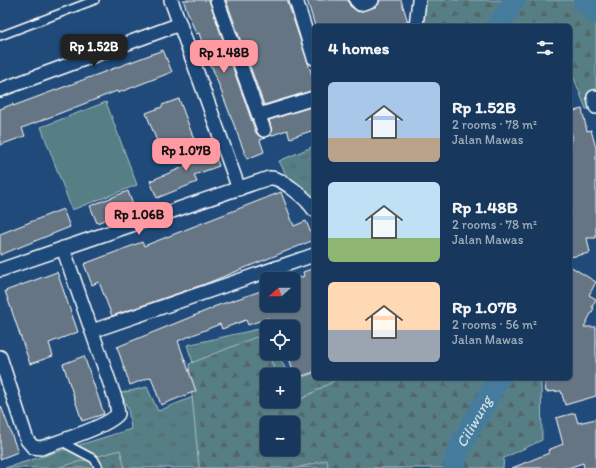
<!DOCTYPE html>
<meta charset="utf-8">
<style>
body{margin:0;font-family:Itim,sans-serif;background:#203f62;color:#f1f3f6;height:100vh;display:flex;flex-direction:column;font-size:15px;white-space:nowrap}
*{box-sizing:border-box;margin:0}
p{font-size:13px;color:#9eacbb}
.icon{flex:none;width:22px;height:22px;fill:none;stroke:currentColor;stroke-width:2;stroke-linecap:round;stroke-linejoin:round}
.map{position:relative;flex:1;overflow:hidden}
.panel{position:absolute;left:312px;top:24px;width:260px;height:356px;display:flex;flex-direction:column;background:#17385c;border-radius:6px;box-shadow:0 1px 3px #0004,0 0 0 1px #365272}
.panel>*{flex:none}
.needle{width:26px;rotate:250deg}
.buttons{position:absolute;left:260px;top:272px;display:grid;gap:8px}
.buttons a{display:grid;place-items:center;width:40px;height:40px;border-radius:6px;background:#17385c;box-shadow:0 1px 3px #0004,0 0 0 1px #365272;font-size:20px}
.price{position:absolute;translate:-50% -34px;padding:0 9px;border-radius:8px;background:#ff9aa2;color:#111;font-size:13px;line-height:26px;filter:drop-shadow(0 1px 2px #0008)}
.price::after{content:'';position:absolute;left:50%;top:24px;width:12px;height:9px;margin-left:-6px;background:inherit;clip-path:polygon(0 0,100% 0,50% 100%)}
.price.on{background:#222;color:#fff}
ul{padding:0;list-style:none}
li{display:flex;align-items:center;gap:12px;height:100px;padding:0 16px}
li span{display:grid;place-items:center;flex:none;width:112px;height:80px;border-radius:6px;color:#555}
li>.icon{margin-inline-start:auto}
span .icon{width:48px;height:48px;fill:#fffc;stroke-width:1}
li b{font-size:17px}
h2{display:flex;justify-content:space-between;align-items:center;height:48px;padding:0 16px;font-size:17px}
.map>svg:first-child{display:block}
</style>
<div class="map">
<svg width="596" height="468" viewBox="0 0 596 468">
<defs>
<pattern id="grass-tufts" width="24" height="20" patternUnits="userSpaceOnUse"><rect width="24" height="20" fill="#577e85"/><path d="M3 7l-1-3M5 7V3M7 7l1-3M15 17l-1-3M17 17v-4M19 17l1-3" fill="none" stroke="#526568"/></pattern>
<pattern id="forest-firs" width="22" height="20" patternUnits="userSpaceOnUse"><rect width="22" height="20" fill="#577e85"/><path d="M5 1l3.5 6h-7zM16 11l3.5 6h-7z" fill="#526568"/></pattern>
</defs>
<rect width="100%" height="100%" fill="#1f4a7a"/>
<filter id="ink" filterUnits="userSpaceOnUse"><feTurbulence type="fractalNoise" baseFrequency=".025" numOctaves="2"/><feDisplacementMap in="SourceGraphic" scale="8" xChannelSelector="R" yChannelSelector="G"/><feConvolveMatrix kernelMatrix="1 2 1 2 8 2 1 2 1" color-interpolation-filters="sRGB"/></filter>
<g filter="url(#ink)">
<g fill="url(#grass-tufts)" stroke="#abbec2" fill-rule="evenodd">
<polygon points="314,146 314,208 303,209 279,161"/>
<path d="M263 328 267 335V353H277L289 375H267V401H293V381L314 373V378H448L403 468H5L131 429 128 409 121 393 147 387 158 411 203 393 187 345ZM267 423H293V449H267Z"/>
</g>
<g fill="url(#forest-firs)" stroke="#abbec2" fill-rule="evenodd">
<polygon points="424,0 596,0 596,108 586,109 574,78 570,79 570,26 412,26"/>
<path d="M261 335 267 353H268L277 375H267V401H286L289 406 339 378H541L542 440 504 458 503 468H328L327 460 297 468H199L189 364ZM267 423H293V449H267Z"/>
<polygon points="120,450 125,468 57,468"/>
</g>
<polygon fill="#577e85" stroke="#abbec2" points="106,102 137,185 72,210 41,127"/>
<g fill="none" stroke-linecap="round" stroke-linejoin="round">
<g stroke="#447c9d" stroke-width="22">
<polyline points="584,0 596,14"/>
<polyline points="498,26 515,0"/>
<path id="s1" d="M454 468 457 452 499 378"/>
</g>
</g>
<g fill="#657584" stroke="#fff">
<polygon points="183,0 209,0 256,133 259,136 266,138 260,140 264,152 247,159 212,67 210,67 199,33 196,34"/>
<polygon points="226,0 287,0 314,81 314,90 264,105"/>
<polygon points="307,0 348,0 350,6 359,12 375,7 378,5 380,0 401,0 408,22 396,26 315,26"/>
<polygon points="163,50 172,72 118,93 117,91 22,128 25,136 0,145 0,109 13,104 13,106"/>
<polygon points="179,99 195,142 178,148 177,146 161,152 146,113 162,107 162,105"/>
<polygon points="314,106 314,130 290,138 287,130 267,137 270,135 272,131 269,120"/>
<polygon points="582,109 587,131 591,130 596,148 596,238 587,238 590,253 570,257 570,140 573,139 570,129 570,112"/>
<polygon points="210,142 219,166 194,175 197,182 157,198 150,181 198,161 193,148"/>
<polygon points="128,191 134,208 97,223 90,206"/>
<polygon points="281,192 294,226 306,221 314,240 205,284 112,316 99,282 92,285 84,264 142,242 144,246"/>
<polygon points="63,209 70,227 0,255 0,234"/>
<polygon points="570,266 596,282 589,295 596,299 592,307 594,308 584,327 596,327 596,396 565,405 561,391 546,392 544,378 570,378"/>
<polygon points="314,268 314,372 296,378 287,353 293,353 293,327 271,327 268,318 248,325 246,320 222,329 220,324 178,341 196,391 161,405 151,377 130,385 117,347 213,308 213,307 267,289 267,305 293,305 293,280 304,276 303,272"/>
<polygon points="57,272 78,332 49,343 53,356 30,364 5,291"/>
<polygon points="84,356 104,414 82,421 63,364"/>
<polygon points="1,406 18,452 0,459 0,407"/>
<polygon points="575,413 578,423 596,419 596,468 584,468 583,463 568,468 512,468 549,453 548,450 563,444 556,418"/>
</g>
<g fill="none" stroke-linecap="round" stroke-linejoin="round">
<defs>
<g id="service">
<polyline points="0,36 95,0"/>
<polyline points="60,441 94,459 99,468"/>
</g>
<g id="minor">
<polyline points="171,0 239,189"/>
<polyline points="217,0 264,130"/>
<polyline points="296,0 314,58"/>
<polyline points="356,0 360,4 372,0"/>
<polyline points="416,26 419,0"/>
<polyline points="0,90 180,24"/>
<polyline points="594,97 596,107"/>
<polyline points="259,115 314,98"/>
<path d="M0 270 269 178C281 176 308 200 314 210"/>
<polyline points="92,331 314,255"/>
<path d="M0 357 27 440 33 447 41 448C58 442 109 426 118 414L116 401 63 248"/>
</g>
</defs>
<use href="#service" stroke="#fff" stroke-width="10"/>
<use href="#minor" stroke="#fff" stroke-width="16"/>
<use href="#service" stroke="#1f4a7a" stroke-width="7"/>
<use href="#minor" stroke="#1f4a7a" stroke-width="13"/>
</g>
</g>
<g text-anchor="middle" stroke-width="4" stroke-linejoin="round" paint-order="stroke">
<g font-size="15" font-style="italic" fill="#d0dee6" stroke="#1f4a7a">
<text dy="5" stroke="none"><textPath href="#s1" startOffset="51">Ciliwung</textPath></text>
</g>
</g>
</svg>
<div class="buttons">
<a><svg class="needle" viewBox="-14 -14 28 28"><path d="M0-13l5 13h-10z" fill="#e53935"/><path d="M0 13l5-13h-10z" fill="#9eacbb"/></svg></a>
<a><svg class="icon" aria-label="locate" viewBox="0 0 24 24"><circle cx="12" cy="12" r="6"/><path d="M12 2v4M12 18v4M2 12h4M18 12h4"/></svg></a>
<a>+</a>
<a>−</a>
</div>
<b class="price on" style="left:94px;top:68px">Rp 1.52B</b>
<b class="price" style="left:224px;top:74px">Rp 1.48B</b>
<b class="price" style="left:186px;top:172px">Rp 1.07B</b>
<b class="price" style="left:139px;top:236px">Rp 1.06B</b>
<section class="panel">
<h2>4 homes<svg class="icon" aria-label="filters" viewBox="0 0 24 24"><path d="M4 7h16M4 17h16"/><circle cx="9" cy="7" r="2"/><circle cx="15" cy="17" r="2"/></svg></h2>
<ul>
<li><span style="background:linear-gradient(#a9c7e8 70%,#b9a48a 0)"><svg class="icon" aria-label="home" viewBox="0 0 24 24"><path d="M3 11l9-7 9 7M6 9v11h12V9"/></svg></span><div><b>Rp 1.52B</b><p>2 rooms · 78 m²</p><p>Jalan Mawas</p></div></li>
<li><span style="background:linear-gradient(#bfe0f5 70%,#8fb573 0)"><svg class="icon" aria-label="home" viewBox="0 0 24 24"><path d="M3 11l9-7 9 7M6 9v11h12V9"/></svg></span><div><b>Rp 1.48B</b><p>2 rooms · 78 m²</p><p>Jalan Mawas</p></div></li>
<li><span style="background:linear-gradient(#ffd9b3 60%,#9aa5b1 0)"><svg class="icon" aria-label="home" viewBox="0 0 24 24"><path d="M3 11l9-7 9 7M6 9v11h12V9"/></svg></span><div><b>Rp 1.07B</b><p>2 rooms · 56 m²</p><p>Jalan Mawas</p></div></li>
</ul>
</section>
</div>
